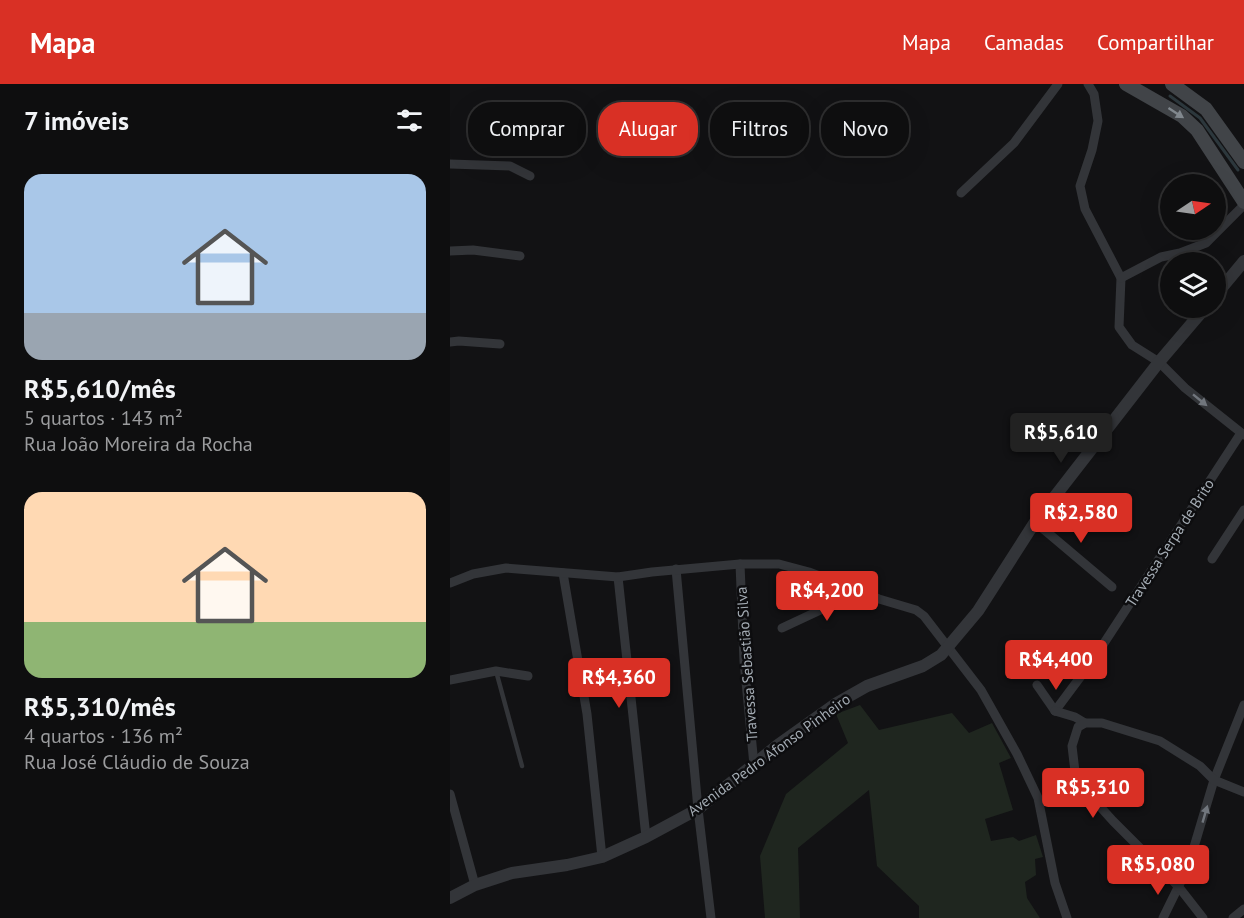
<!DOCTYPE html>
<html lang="pt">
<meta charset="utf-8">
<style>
body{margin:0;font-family:"PT Sans",sans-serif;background:#1c1c1d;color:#f1f3f6;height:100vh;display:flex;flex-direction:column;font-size:22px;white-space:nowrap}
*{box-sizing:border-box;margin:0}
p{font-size:20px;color:#9b9c9e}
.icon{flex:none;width:33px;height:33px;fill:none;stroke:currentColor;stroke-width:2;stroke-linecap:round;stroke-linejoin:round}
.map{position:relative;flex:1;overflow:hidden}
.details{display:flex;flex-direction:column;background:#0e0e0f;width:450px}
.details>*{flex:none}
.hud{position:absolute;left:18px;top:18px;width:570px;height:54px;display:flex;gap:12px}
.needle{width:39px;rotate:77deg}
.tools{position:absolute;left:710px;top:90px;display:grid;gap:12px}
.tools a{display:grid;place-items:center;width:66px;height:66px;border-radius:50%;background:#0e0e0f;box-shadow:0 6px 24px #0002,0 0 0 2px #2e2e2f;font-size:30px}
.price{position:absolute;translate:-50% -51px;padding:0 14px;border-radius:6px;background:#d93025;color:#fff;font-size:20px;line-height:39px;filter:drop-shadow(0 2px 3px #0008)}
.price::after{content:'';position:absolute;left:50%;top:36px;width:18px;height:14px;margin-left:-9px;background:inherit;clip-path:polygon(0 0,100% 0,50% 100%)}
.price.current{background:#222;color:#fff}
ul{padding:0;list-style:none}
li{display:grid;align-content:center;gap:12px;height:318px;padding:0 24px}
li span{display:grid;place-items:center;height:186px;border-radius:18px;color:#555}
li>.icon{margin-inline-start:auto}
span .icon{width:108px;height:108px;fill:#fffc;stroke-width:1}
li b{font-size:26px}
h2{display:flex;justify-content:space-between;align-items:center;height:72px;padding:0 24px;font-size:26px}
.tag{padding:0 21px;border-radius:24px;background:#0e0e0f;box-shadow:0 6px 24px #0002,0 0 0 2px #2e2e2f;font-size:21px;line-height:54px}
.tag.current{background:#d93025;color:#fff}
header{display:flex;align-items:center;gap:36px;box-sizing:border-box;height:84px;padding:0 30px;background:#d93025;color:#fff}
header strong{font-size:28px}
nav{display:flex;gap:33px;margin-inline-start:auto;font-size:21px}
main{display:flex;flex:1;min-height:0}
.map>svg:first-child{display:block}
</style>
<header>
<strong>Mapa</strong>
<nav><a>Mapa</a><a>Camadas</a><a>Compartilhar</a></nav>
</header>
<main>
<section class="details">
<h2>7 imóveis<svg class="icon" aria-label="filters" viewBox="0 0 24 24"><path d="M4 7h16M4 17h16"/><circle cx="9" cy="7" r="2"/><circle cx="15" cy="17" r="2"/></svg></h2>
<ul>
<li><span style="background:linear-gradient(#a9c7e8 75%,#9aa5b1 0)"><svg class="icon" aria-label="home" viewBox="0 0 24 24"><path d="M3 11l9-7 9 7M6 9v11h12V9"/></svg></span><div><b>R$5,610/mês</b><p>5 quartos · 143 m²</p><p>Rua João Moreira da Rocha</p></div></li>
<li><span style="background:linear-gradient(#ffd9b3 70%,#8fb573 0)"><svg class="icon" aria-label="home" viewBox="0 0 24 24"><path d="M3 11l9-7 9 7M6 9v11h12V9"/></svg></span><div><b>R$5,310/mês</b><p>4 quartos · 136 m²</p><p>Rua José Cláudio de Souza</p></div></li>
</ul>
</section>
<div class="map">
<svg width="794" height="834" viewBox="0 0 794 834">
<rect width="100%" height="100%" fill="#121214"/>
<polygon fill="#1f261f" points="410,621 429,646 502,629 519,649 542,639 561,674 549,679 563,726 535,735 541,757 563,753 569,757 586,751 593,773 585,775 586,791 575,798 577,814 590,834 469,834 469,822 427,782 419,706 348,764 350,834 315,834 310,772 336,710 398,659 386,630"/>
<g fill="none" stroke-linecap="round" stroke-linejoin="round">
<polyline stroke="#2c373c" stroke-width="3" points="720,12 750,34 788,86"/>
<polyline stroke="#333539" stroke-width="4.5" points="46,587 72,682"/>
<g stroke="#333539" stroke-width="9">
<polyline points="638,0 644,10 648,37 642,66 630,102 635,125 671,194 669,243 682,261 709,278 735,304 794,351"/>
<polyline points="0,80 60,82 80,92"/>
<polyline points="511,109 564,59 608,0"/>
<polyline points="0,167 23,166 70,172"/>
<polyline points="671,194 711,173 730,169 756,159 794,121"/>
<polyline points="0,258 9,257 50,260"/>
<polyline points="585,438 662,503"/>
<polyline points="762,475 794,426"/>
<polyline points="290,480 294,577 304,681"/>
<polyline points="226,485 248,725 261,834"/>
<polyline points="113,489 137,630 152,773"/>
<polyline points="168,493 196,753"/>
<polyline points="0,499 23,490 56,484 168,493 202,488 290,480 329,480 359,488 429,515 466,526 474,532 531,606 567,670 588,714 605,799 617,834"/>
<polyline points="332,544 411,507"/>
<polyline points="0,596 46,587 78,592"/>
<polyline points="587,601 605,627"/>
<polyline points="605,627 643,576 791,349"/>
<polyline points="605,627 625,633 635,639"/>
<polyline points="0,710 25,801"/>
<polyline points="713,834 738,783 764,696 794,621"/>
<polyline points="753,834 728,802 663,737 626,696 622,662 628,643 635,639 652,639 710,657 750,682 764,696 794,708"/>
<polyline points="783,834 794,825"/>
</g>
<g stroke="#333539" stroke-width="12">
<polyline points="765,212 794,177"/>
<polyline points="0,814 25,801 62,789 117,781 152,773 196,753 248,725 328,661 387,619 417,602 473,582 491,571 528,527 585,438 709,278 755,224"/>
</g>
<g stroke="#414448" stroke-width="14">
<polyline points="676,0 732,32 747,46 794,118"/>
<polyline points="722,0 756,25 794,78"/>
</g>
</g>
<defs><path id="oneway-solid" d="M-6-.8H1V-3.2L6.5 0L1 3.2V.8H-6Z" transform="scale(1.5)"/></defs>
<use fill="#81888e" href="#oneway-solid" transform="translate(726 29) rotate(33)"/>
<g fill="#71767d">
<use href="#oneway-solid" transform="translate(750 316) rotate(39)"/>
<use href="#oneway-solid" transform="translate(755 730) rotate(-74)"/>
</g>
<g text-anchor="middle" stroke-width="5" stroke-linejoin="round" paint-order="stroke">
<g font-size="15" fill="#a4acb4" stroke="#0d0d0f">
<text transform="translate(720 459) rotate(-57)" y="5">Travessa Serpa de Brito</text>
<text transform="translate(297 580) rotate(-94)" y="5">Travessa Sebastião Silva</text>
<text transform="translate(319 671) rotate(-36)" y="5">Avenida Pedro Afonso Pinheiro</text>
</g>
</g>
</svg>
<div class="tools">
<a><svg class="needle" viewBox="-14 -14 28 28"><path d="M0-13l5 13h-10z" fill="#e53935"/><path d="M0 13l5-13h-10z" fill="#9b9c9e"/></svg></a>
<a><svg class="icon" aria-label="layers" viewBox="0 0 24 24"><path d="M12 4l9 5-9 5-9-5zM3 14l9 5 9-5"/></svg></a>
</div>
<b class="price current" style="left:611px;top:380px">R$5,610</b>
<b class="price" style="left:631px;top:460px">R$2,580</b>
<b class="price" style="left:377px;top:538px">R$4,200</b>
<b class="price" style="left:606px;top:607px">R$4,400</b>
<b class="price" style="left:169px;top:625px">R$4,360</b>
<b class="price" style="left:643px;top:735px">R$5,310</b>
<b class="price" style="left:708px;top:812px">R$5,080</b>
<div class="hud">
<a class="tag">Comprar</a>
<a class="tag current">Alugar</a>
<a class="tag">Filtros</a>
<a class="tag">Novo</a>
</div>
</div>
</main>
